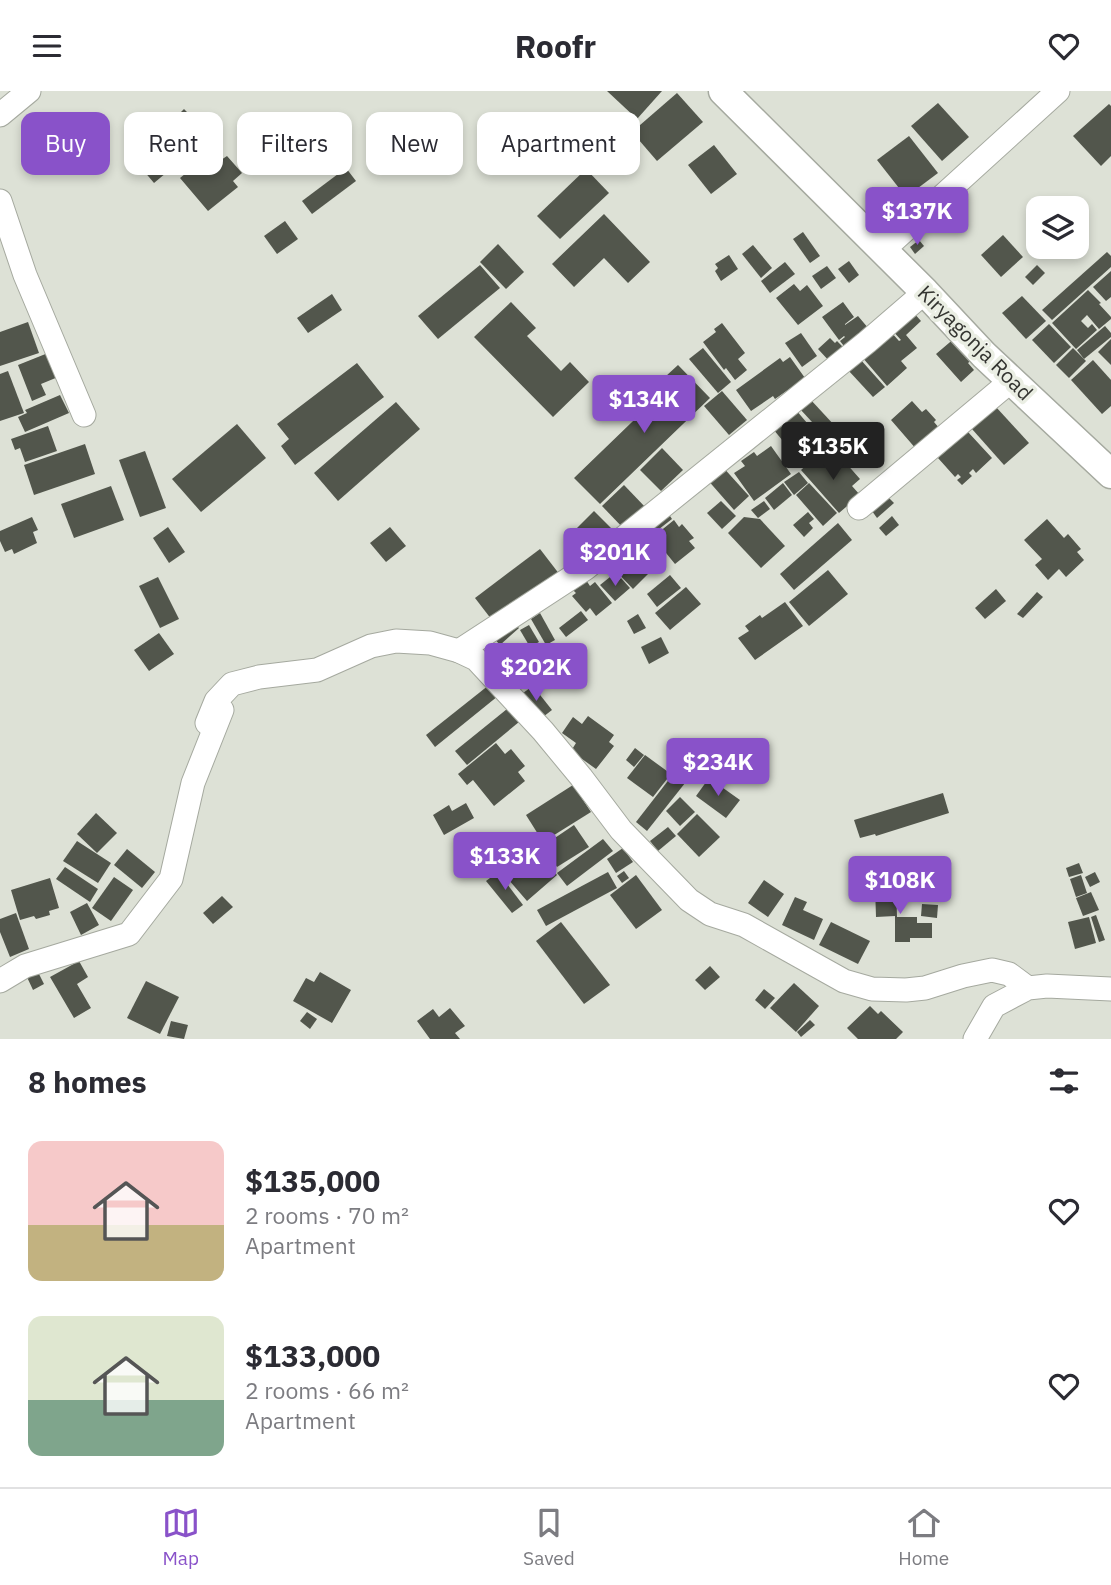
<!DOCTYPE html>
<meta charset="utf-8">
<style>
body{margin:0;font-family:"IBM Plex Sans",sans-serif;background:#f2f2f3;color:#2b2b33;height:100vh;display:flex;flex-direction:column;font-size:26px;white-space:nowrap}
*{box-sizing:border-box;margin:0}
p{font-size:23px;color:#7c7c81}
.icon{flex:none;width:38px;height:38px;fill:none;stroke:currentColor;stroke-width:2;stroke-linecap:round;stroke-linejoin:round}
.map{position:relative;height:948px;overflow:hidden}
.drawer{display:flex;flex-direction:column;background:#fff;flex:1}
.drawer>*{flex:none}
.hud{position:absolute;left:21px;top:21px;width:700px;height:63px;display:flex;gap:14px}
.buttons{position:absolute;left:1026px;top:105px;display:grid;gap:14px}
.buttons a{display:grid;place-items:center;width:63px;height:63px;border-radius:14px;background:#fff;box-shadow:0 4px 10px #0003;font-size:35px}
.price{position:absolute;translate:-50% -60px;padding:0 16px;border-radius:7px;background:#8952c9;color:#fff;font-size:23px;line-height:46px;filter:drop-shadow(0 2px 4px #0008)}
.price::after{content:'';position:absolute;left:50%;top:42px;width:21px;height:16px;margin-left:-10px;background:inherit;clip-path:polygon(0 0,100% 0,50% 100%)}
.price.selected{background:#222;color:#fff}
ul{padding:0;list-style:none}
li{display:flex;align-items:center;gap:21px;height:175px;padding:0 28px}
li span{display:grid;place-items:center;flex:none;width:196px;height:140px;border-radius:14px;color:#555}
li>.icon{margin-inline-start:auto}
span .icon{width:84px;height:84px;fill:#fffc;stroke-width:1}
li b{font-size:30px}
h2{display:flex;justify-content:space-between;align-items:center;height:84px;padding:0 28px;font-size:30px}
.chip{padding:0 24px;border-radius:14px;background:#fff;box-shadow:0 4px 10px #0003;font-size:24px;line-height:63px}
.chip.selected{background:#8952c9;color:#fff}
header{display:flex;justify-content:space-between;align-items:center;height:91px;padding:0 28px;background:#fff;font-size:32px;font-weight:700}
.menu{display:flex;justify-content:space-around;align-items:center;height:98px;border-top:2px solid #e1e1e2;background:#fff;font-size:19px;color:#7c7c81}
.menu a{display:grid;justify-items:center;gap:4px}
.menu .selected{color:#8952c9}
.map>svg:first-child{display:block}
</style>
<header><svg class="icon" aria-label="menu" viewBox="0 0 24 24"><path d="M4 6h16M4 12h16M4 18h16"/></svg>Roofr<svg class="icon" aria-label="heart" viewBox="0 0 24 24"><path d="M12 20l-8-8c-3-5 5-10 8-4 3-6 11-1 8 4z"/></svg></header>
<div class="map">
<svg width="1111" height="948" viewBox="0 0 1111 948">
<rect width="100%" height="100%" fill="#dde1d6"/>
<g fill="#52564c">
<polygon points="607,0 662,0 637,28"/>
<polygon points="677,2 703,31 657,70 632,41"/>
<polygon points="938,12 969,46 942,70 911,35"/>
<polygon points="1109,13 1111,15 1111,65 1101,75 1073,45"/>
<polygon points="184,18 191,25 195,21 218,44 186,76 169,59 172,56 159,43"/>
<polygon points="144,45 172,77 154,92 127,60"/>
<polygon points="909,45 938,82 906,106 877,69"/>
<polygon points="714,54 737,83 711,103 688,74"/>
<polygon points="213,60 221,69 227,65 242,82 233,90 238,96 208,120 180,87"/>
<polygon points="346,77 356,90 312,123 302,110"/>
<polygon points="586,78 609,102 560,148 537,125"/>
<polygon points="604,123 650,171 628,192 604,167 574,196 552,173"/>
<polygon points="285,130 298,148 277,163 264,145"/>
<polygon points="803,141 820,165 810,172 793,148"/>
<polygon points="1003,144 1023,166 1001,186 981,164"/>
<polygon points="919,149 924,155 915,163 910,156"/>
<polygon points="498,153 524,181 506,198 480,171"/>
<polygon points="753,154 772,177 761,187 742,163"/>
<polygon points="1107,161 1111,165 1111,176 1052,229 1042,219"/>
<polygon points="729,164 738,178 721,190 715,180 718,177 715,173"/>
<polygon points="849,170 859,184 849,192 838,178"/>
<polygon points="785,171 795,183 770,202 761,190"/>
<polygon points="480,174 500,197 438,248 418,225"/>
<polygon points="1037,174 1045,182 1033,194 1025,186"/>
<polygon points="827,175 836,187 821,198 812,185"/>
<polygon points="1111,180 1111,206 1106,210 1093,196"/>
<polygon points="794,193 800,200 807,194 823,215 798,234 776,207"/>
<polygon points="1088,199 1101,212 1099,213 1111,226 1111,228 1099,238 1087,224 1081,230 1088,237 1092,233 1097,239 1076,258 1052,232"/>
<polygon points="332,203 342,219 308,242 297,227"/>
<polygon points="1022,205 1046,230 1026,248 1002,222"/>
<polygon points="511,211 536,237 527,245 561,280 570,271 589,291 553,326 474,246"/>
<polygon points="843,211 854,226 845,233 845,234 858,225 869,238 847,259 840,250 845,246 844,245 839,249 822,226"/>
<polygon points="913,221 921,230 906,244 917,257 901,270 907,277 887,295 862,266 891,241 899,250 901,249 892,239"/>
<polygon points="28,231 39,262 0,275 0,241"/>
<polygon points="722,232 745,262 738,268 747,279 735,289 726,277 724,279 703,251 716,241 714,238"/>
<polygon points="1049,233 1071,256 1054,272 1032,249"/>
<polygon points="1105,235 1111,242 1111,246 1084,268 1077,259"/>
<polygon points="801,242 817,265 802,276 785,252"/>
<polygon points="956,246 974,267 968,272 974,279 961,291 936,263"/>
<polygon points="830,247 835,252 837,250 846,259 831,272 818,258"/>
<polygon points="1111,248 1111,274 1098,261"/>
<polygon points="703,257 731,291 718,302 689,268"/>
<polygon points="1073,257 1086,270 1069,287 1056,274"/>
<polygon points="48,262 58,286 41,293 46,304 32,310 18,274"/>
<polygon points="790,266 805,287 775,308 773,305 751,320 736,299 780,267 783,271"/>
<polygon points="860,268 885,296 873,306 848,279"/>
<polygon points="1093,269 1111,289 1111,315 1102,323 1071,289"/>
<polygon points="357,272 384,306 295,374 281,355 289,348 277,333"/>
<polygon points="678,274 710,307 600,413 574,387 660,304 653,297"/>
<polygon points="8,280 24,322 0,330 0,283"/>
<polygon points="722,300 747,329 729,344 704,315"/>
<polygon points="60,304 69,322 25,341 18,326 27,322 25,319"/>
<polygon points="810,308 835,335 824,344 800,318"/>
<polygon points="912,310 922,321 926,318 936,329 934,331 940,338 917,359 891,329"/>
<polygon points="396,311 420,338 338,410 314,382"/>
<polygon points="996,316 1029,352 1004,374 972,338"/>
<polygon points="796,319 813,339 811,341 819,350 798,368 773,338"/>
<polygon points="237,333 266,367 201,421 172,388"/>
<polygon points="48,335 57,360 25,371 20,357 15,359 11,348"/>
<polygon points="968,341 992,367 976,382 973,378 969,382 972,385 962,394 957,389 961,386 958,383 955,386 938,367"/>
<polygon points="85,353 95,383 34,404 24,374"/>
<polygon points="771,355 791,383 754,410 734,382 745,375 741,370 754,361 757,365"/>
<polygon points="662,357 683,379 661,400 640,379"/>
<polygon points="145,360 166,417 140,426 119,369"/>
<polygon points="820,362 834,377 837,374 839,377 845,371 860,388 852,395 860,404 839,422 801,379"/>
<polygon points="721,374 749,405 734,419 706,387"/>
<polygon points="799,381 808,392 794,404 784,391"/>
<polygon points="783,392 792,404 774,419 765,407"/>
<polygon points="809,392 837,422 823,435 796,404"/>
<polygon points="624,394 647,418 625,439 602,415"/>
<polygon points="111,395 124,429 74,447 61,413"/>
<polygon points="888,406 894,412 877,427 872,420"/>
<polygon points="721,410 736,425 722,438 707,422"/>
<polygon points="764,410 770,418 758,427 751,419"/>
<polygon points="594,420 616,442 596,462 574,440"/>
<polygon points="808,421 814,428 809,432 813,437 804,446 793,434"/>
<polygon points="668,422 672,428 654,442 650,437"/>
<polygon points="892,425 899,434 886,445 879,437"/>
<polygon points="32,426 38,439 33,441 37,452 14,463 12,458 5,461 0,450 0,440"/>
<polygon points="744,426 760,428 785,455 761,477 728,442"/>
<polygon points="1047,428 1064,447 1068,443 1081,458 1077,461 1084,469 1066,486 1059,478 1048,489 1035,474 1042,468 1024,449"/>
<polygon points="674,429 679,436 682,433 694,447 689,450 695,457 675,473 653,446"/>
<polygon points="838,432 852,449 794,499 780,483"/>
<polygon points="168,436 185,461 169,472 153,447"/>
<polygon points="390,436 406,455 386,471 370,452"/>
<polygon points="645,446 664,464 660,467 664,471 653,482 634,465 640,459 636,456"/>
<polygon points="540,458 560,484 495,533 475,507"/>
<polygon points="630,462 649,482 633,498 613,477"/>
<polygon points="828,479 848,503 809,535 789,511"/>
<polygon points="670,484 681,497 657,516 647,503"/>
<polygon points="158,486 179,528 160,537 139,495"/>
<polygon points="610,486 616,492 621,487 630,497 615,510 600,494"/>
<polygon points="586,489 590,495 595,491 612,512 596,525 590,517 586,521 572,505 576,502 573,499"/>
<polygon points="686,496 701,513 670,539 655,522"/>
<polygon points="996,498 1006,510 985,528 975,517"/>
<polygon points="1037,501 1043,506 1023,527 1017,523"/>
<polygon points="785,511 803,535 755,569 738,547 749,540 745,535 760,524 762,527"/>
<polygon points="581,520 588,529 566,546 559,537"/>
<polygon points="540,522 555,549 546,554 531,528"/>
<polygon points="638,523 646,537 634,543 627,530"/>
<polygon points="510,528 519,537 500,554 492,545"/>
<polygon points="529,534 539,551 530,556 520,539"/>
<polygon points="159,542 174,563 149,580 134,559"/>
<polygon points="661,546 669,562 649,573 641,556"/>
<polygon points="531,559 537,569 505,589 499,578"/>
<polygon points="489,594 498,605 435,656 426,644"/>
<polygon points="533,595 552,619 539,629 520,604"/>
<polygon points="507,618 519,631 467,674 455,660"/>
<polygon points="588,625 614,644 609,651 614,655 596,678 571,660 576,652 562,642 573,626 582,633"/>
<polygon points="496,652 505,663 511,658 525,675 518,681 525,690 494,715 473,689 467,694 458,683"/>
<polygon points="635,657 644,664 634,676 626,669"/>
<polygon points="645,664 671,683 653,706 627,687"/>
<polygon points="681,673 693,682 647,740 636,731"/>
<polygon points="709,687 740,709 726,727 696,705"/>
<polygon points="573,694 591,721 543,751 526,724"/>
<polygon points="943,702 949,722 876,745 875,743 860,747 854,729"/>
<polygon points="680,706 695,721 680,735 666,720"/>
<polygon points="466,712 474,727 444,744 433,724 449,714 452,720"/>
<polygon points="96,722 117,742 97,762 77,743"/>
<polygon points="697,723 720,746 699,766 677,743"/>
<polygon points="574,734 589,756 557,776 543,755"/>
<polygon points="668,736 676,745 658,760 650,750"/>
<polygon points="603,748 613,760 567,795 557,782"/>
<polygon points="77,750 111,772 98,792 63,770"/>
<polygon points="523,753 535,767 540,764 557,784 527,810 494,772 510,758 513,762"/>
<polygon points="623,757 633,771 616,782 607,768"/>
<polygon points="127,758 155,781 142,797 114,774"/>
<polygon points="1079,772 1083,782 1069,786 1066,777"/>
<polygon points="65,776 98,798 90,811 56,788"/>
<polygon points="624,780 629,787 622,792 617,785"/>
<polygon points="498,781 523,814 512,822 486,790"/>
<polygon points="608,781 617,797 546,835 537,819"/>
<polygon points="1095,781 1100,791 1090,796 1085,786"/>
<polygon points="636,784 662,819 636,838 610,804"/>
<polygon points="1081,784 1087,802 1076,806 1070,788"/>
<polygon points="114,786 133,799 111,830 92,817"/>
<polygon points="50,787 59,817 49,820 50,824 36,828 34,825 20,829 11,799"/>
<polygon points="764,789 784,803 768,826 748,812"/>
<polygon points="896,794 897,826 917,826 917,832 932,832 932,847 910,847 910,851 895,851 895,825 876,826 875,795"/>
<polygon points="1091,801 1099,819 1083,825 1076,807"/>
<polygon points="222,805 233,816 213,833 203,822"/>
<polygon points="795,806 807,811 803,819 823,828 814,849 782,834"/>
<polygon points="87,812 99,834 81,844 70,821"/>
<polygon points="922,813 938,814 937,827 921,825"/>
<polygon points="16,822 29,858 10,866 0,841 0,828"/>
<polygon points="1096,824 1105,849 1099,851 1091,826"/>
<polygon points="1089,826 1096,852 1075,858 1068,831"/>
<polygon points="561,831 610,894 584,913 536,850"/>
<polygon points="831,831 870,850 858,873 819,854"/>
<polygon points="79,870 88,886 77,893 91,917 74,927 50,886"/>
<polygon points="710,875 720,886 705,899 695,889"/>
<polygon points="37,879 44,893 33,899 26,884"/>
<polygon points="320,881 351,899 332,932 293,910 306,887 314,891"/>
<polygon points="146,890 179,906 160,943 127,927"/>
<polygon points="794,892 819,915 796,941 770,917"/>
<polygon points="764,898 775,907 765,918 755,909"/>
<polygon points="870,915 878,923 881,920 903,941 896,948 858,948 847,937"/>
<polygon points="450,917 465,935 455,942 460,948 430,948 417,930 433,918 439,926"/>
<polygon points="307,921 317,928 310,938 300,930"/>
<polygon points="810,929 815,934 801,946 797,941"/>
<polygon points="171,930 188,934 184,948 167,945"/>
</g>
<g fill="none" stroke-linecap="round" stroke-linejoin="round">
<defs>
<g id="minor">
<polyline points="0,24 29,0"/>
<polyline points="0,110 25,184 84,324"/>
<polyline points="882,160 1058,0"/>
<polyline points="859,417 1012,289"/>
<polyline points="459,560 586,477 867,251 925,201"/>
<polyline points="207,632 216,610 232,593 259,586 317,579 371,555 396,550 430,552 459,560 476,568 543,640 581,686 621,739 689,809 710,823 744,834 844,890 872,898 906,899 925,897 963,885 992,879 1009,883 1028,897"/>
<polyline points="0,890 25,875 129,843 171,788 193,692 222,619"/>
<polyline points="975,948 994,915 1028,897 1047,895 1111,898"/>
</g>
<polyline id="tertiary" points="723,0 925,201 984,264 1111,383"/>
</defs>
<use href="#minor" stroke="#a5a99f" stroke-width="25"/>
<use href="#tertiary" stroke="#a5a99f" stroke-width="31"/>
<use href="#minor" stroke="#fff" stroke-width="23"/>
<use href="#tertiary" stroke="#fff" stroke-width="28"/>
</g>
<g text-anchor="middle" stroke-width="7" stroke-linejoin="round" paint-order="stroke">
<g font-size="21" fill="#343531" stroke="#eaeee3">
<text transform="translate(975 252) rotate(45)" y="7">Kiryagonja Road</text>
</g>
</g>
</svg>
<div class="buttons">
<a><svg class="icon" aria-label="layers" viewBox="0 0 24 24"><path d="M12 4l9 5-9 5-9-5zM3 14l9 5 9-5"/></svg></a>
</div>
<b class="price" style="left:917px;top:156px">$137K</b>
<b class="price" style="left:644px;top:344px">$134K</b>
<b class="price selected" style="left:833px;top:391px">$135K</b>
<b class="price" style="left:615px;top:497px">$201K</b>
<b class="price" style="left:536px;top:612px">$202K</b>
<b class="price" style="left:718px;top:707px">$234K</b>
<b class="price" style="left:505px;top:801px">$133K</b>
<b class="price" style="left:900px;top:825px">$108K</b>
<div class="hud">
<a class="chip selected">Buy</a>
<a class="chip">Rent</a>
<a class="chip">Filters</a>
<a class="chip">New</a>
<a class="chip">Apartment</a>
</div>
</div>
<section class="drawer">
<h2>8 homes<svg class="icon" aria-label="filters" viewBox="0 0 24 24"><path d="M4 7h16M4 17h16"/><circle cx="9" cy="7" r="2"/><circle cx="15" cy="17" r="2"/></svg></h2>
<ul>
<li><span style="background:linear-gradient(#f6c9c9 60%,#c2b280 0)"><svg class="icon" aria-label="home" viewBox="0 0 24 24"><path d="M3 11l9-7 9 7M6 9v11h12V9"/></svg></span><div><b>$135,000</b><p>2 rooms · 70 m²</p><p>Apartment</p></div><svg class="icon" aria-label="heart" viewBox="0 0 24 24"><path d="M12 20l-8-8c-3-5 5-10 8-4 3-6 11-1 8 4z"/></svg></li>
<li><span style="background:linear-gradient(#dfe7d0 60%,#7fa58c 0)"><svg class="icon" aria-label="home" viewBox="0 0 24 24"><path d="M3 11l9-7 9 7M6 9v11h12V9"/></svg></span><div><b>$133,000</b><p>2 rooms · 66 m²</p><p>Apartment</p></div><svg class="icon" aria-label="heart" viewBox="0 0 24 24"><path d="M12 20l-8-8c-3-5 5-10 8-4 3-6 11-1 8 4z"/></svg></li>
</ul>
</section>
<nav class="menu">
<a class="selected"><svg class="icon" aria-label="map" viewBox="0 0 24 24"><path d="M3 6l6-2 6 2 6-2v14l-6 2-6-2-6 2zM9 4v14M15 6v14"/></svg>Map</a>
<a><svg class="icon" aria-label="saved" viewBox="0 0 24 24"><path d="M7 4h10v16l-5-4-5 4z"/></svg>Saved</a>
<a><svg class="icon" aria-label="home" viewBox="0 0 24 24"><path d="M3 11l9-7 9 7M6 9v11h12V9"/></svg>Home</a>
</nav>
